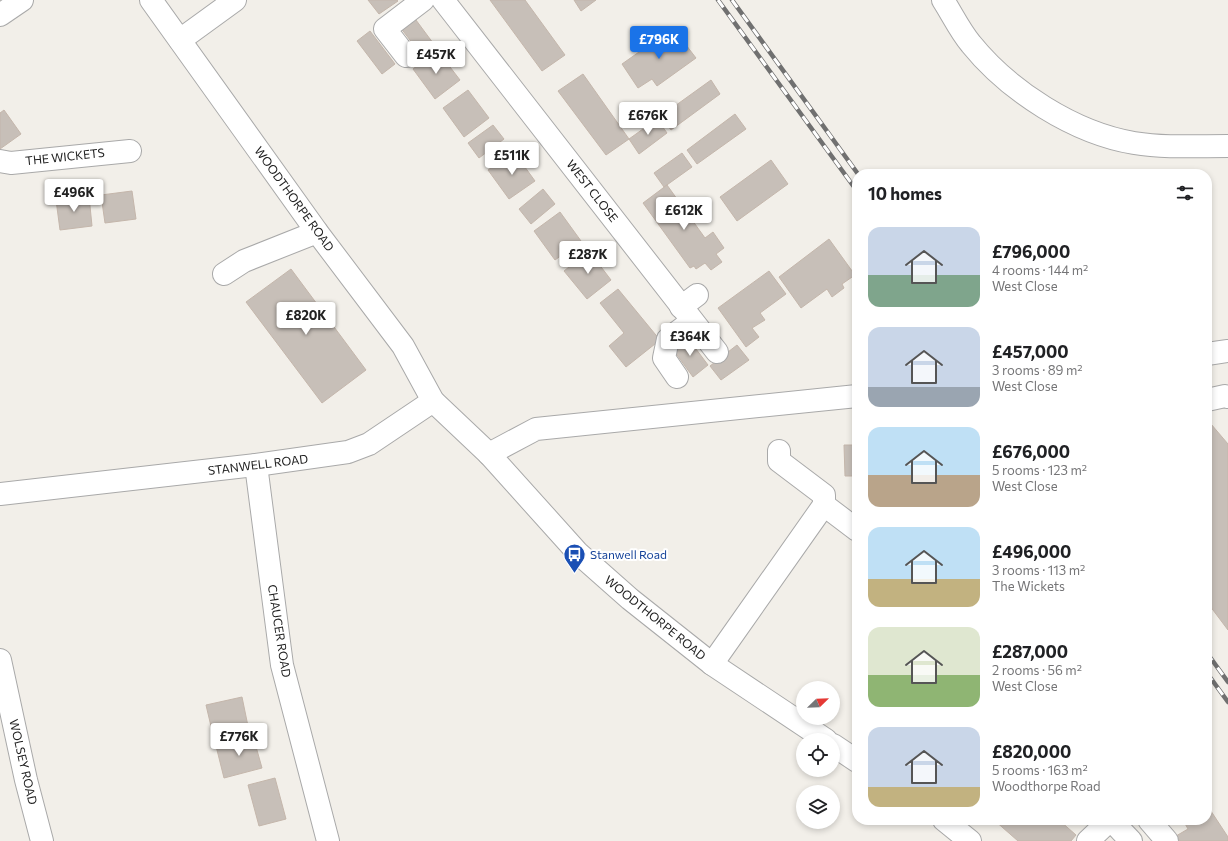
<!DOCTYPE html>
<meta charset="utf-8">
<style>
body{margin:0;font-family:Commissioner,sans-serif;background:#f2f2f2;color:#202124;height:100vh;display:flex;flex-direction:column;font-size:15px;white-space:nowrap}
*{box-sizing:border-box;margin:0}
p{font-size:13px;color:#757577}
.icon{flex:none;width:22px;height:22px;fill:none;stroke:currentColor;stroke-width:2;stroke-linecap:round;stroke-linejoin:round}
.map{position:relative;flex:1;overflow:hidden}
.side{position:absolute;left:852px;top:169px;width:360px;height:656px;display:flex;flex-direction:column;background:#fff;border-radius:16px;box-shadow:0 2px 6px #0003}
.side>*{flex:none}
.needle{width:26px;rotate:67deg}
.fabs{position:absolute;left:796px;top:681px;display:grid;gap:8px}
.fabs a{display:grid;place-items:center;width:44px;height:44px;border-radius:50%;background:#fff;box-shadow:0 2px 6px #0003;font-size:20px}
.price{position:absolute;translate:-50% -34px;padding:0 9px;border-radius:4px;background:#fff;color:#222;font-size:13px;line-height:26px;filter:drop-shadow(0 1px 2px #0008)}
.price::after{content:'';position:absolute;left:50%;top:24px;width:12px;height:9px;margin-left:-6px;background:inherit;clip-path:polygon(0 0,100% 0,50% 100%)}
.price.on{background:#1a73e8;color:#fff}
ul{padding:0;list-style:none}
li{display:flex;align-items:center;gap:12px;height:100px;padding:0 16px}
li span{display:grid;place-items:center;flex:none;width:112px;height:80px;border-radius:12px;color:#555}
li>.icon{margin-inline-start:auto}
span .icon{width:48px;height:48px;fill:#fffc;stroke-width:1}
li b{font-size:17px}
h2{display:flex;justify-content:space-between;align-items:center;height:48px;padding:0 16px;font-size:17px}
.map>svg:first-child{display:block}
</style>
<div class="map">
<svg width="1228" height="841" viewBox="0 0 1228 841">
<rect width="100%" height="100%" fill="#f2efe9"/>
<g fill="#c7bfb8" stroke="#c4b6ab">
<polygon points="368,0 397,0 398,1 379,14"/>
<polygon points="490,0 525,0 565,55 542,71"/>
<polygon points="574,0 596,0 581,11"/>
<polygon points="413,16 433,43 420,53 400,27"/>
<polygon points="673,28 696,58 657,86 652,79 638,88 622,64"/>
<polygon points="370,31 395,64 382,74 357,41"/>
<polygon points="437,50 460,80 435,99 413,69"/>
<polygon points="583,74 629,139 606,155 558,91"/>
<polygon points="711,80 720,94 671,130 661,116"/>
<polygon points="468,90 489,118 464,137 443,108"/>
<polygon points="4,110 21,134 0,149 0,113"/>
<polygon points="735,114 746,129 697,164 687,150"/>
<polygon points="657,119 667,133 639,154 629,139"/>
<polygon points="493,125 504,139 479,158 468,143"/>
<polygon points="514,152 535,181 509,199 488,170"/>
<polygon points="682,153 692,167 664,187 654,173"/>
<polygon points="771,160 788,184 737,221 720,197"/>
<polygon points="667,185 705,238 713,232 724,248 716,254 722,262 711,270 705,263 696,269 694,266 690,268 643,203"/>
<polygon points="543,189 555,204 531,224 519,209"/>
<polygon points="132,191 136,219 105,223 101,195"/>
<polygon points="89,196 92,226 60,230 56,200"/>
<polygon points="560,212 581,241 555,260 534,231"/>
<polygon points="829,239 855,275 842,284 844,288 832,297 827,289 801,308 779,277"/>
<polygon points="589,251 611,280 587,299 564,271"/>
<polygon points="291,269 366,370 322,403 246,302"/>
<polygon points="769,271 786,294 760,313 765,320 752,328 759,337 746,347 718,308"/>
<polygon points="618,289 660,340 626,367 609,346 624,333 600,303"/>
<polygon points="687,337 708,365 693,377 672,348"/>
<polygon points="737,345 749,360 721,380 710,366"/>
<polygon points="1211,424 1228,444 1228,630 1207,602 1207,427"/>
<polygon points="844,445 857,445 857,476 845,476"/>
<polygon points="242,697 249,731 214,739 206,705"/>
<polygon points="253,736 262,768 224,778 216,746"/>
<polygon points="275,778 286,819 259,826 248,785"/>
<polygon points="1207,805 1228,837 1228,841 1180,841 1176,836 1188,829 1183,820 1207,820"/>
<polygon points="994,820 1059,820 1076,835 1071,841 1018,841"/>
</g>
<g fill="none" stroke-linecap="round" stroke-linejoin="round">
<defs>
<g id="minor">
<polyline points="151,0 317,232 403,346 433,401 489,454 578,553 630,599 712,664 826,740"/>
<polyline points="443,0 717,352"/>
<path d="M943 0C952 14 960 31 971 44 1009 91 1074 133 1134 143 1165 148 1196 146 1228 146"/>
<polyline points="0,15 22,0"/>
<polyline points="180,40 235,0"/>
<polyline points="406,56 385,29 423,0"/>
<polyline points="0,161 11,163 130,151"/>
<polyline points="224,274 244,261 317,232"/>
<polyline points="681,307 697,295"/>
<polyline points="1207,354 1228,351"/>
<polyline points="677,377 664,358 668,339 692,321"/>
<polyline points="1207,400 1225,396 1228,397"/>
<polyline points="489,454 536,429 857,396"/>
<polyline points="256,465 282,665 328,841"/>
<polyline points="0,494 256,465 348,452 369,444 433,401"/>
<polyline points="824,505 857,530"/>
<polyline points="0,660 26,780 42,841"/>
<polyline points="712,664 824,505 824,495 779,461 779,451"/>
<polyline points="833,745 857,761"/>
<polyline points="944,820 970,841"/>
<polyline points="1111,820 1131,841"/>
<polyline points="1149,820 1167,841"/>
<polyline points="1088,841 1110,820"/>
</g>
</defs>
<use href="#minor" stroke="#a9a9a9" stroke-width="24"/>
<use href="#minor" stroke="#fff" stroke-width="22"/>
<defs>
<g id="rail">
<polyline points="718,0 857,191"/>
<polyline points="732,0 858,174"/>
<polyline points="1207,653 1228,682"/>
<polyline points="1207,673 1228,702"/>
</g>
</defs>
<use href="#rail" stroke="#707070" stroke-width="4.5"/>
<use href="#rail" stroke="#fff" stroke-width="3" stroke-dasharray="9" stroke-linecap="butt"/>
</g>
<defs>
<symbol id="bus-pin" viewBox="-11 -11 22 30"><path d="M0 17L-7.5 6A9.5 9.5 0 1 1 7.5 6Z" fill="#1a4fb4" stroke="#fff"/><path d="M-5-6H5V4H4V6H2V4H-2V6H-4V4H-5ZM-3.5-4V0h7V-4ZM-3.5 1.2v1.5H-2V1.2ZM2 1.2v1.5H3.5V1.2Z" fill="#fff"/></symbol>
</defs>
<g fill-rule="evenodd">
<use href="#bus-pin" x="562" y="542" width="25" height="34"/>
</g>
<g text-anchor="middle" stroke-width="4" stroke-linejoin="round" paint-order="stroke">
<g font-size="12" fill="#222" stroke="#fff">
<text transform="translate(65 157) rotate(-6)" y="4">THE WICKETS</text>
<text transform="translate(592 191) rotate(52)" y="4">WEST CLOSE</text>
<text transform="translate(294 199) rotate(54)" y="4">WOODTHORPE ROAD</text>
<text transform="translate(258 465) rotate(-7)" y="4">STANWELL ROAD</text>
<text transform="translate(655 618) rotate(39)" y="4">WOODTHORPE ROAD</text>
<text transform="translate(279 631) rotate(81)" y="4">CHAUCER ROAD</text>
<text transform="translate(23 762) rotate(77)" y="4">WOLSEY ROAD</text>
</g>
<g font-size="12" fill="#164399" stroke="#fff" text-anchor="start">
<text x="590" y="559">Stanwell Road</text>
</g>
</g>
</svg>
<div class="fabs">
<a><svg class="needle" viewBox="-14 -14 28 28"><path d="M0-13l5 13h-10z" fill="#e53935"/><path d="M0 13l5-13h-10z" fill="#757577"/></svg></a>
<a><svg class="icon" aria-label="locate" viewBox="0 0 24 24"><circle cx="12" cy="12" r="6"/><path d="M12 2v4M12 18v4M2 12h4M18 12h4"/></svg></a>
<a><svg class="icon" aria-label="layers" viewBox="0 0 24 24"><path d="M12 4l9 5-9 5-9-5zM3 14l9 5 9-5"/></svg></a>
</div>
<b class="price on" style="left:659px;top:60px">£796K</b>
<b class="price" style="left:436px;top:75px">£457K</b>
<b class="price" style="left:648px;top:136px">£676K</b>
<b class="price" style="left:512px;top:176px">£511K</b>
<b class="price" style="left:74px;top:213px">£496K</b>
<b class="price" style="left:684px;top:231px">£612K</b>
<b class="price" style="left:588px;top:275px">£287K</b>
<b class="price" style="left:306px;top:336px">£820K</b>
<b class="price" style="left:690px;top:357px">£364K</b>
<b class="price" style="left:239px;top:757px">£776K</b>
<section class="side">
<h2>10 homes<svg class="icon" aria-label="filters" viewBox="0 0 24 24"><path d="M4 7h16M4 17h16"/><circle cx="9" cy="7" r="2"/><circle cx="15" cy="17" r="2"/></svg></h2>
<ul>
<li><span style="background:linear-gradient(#c9d6e8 60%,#7fa58c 0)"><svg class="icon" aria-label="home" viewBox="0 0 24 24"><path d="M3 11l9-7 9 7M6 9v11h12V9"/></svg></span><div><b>£796,000</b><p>4 rooms · 144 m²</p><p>West Close</p></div></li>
<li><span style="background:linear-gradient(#c9d6e8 75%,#9aa5b1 0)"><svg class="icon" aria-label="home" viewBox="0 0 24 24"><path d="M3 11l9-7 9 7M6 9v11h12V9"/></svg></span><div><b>£457,000</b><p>3 rooms · 89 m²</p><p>West Close</p></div></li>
<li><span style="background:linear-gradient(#bfe0f5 60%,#b9a48a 0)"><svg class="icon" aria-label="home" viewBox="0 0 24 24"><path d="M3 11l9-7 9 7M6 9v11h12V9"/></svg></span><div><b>£676,000</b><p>5 rooms · 123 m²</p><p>West Close</p></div></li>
<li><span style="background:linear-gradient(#bfe0f5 65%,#c2b280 0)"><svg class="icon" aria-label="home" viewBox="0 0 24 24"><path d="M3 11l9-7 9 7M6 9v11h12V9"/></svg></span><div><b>£496,000</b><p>3 rooms · 113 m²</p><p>The Wickets</p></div></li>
<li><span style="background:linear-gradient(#dfe7d0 60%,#8fb573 0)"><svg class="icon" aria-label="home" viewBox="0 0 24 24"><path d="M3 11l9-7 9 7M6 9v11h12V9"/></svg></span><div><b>£287,000</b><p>2 rooms · 56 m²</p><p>West Close</p></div></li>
<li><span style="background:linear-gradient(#c9d6e8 75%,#c2b280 0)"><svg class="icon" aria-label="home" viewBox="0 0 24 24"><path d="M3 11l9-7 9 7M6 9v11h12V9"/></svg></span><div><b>£820,000</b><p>5 rooms · 163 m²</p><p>Woodthorpe Road</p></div></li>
</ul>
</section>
</div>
